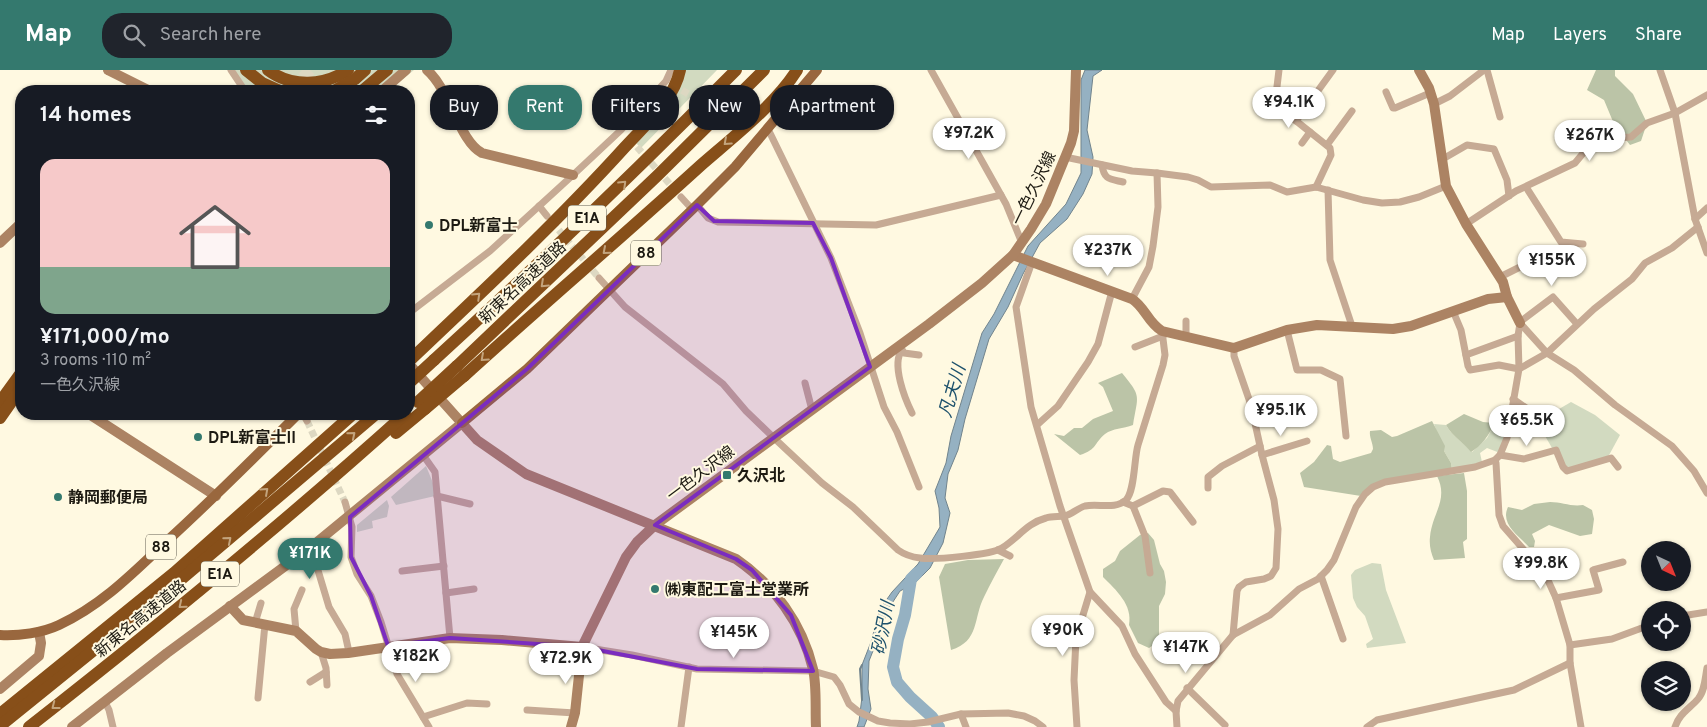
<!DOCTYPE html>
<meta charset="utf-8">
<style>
body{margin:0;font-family:Overpass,"Noto Sans JP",sans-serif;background:#20242c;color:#f1f3f6;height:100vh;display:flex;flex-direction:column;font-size:19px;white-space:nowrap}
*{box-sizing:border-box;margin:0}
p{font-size:16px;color:#9ea1a6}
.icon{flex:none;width:28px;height:28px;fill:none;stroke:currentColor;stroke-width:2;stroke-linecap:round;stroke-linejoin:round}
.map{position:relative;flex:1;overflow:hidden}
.details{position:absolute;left:15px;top:15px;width:400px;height:335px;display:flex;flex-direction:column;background:#171b24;border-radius:20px;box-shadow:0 1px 4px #0004}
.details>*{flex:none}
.guide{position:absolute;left:430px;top:15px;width:475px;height:45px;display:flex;gap:10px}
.needle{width:32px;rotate:137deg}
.controls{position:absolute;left:1641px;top:471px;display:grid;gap:10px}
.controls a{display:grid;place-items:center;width:50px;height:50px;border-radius:50%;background:#171b24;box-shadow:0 1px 4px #0004;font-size:25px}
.price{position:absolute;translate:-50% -42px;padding:0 11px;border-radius:18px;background:#fff;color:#222;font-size:16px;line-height:32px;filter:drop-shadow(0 1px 2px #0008)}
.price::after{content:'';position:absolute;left:50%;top:30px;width:15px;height:11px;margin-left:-8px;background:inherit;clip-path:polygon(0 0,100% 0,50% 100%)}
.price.selected{background:#34796e;color:#fff}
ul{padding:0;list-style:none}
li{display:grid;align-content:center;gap:10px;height:265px;padding:0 25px}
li+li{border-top:1px solid #363941}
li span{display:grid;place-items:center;height:155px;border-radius:15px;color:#555}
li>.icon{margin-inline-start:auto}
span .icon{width:90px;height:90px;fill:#fffc;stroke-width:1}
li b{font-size:21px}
h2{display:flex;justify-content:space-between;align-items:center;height:60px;padding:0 25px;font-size:21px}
.chip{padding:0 18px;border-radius:20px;background:#171b24;box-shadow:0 1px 4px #0004;font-size:18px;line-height:45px}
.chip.selected{background:#34796e;color:#fff}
header{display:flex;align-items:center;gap:30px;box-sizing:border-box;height:70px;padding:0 25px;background:#34796e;color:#fff}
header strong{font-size:24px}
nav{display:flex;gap:28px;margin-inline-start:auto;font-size:18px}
.search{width:350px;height:45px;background:#20242c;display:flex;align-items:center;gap:12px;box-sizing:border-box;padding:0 18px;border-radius:20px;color:#9ea1a6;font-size:19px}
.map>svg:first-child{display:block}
</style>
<header>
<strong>Map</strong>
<div class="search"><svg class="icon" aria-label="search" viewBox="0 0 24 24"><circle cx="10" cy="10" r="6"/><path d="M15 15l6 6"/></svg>Search here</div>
<nav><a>Map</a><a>Layers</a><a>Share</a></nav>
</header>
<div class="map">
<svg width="1707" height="657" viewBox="0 0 1707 657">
<rect width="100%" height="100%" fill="#fff9e1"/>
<g fill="#d2dac0">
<polygon points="228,0 414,0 388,21 244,21"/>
<polygon points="686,0 717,0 641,78 634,71 667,40"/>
<polygon points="1571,332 1595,345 1620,365 1608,387 1577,399 1563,397 1537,352"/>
<path d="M1495 353 1507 354 1500 383 1487 378 1480 383 1482 392 1452 400 1451 393 1444 381 1434 354 1446 355C1453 367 1463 372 1472 382L1487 368Z"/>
<polygon points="426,396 433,413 435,426 396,435 391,427"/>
<polygon points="387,430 389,436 387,447 372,451 373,458 357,462 357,455"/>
<polygon points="1372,493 1381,494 1386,520 1406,573 1367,578 1366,574 1373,569 1365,546 1357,537 1353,528 1351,505 1355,500"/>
</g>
<g fill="#bbc4a7">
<polygon points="1596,0 1615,0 1615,6 1633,24 1647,53 1641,71 1630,75 1614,54 1604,30 1587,20"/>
<path d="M1122 303C1142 327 1138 325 1133 355 1123 359 1113 358 1105 364 1093 374 1098 379 1080 385L1054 364 1064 366 1074 358H1082L1093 349 1113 341 1103 317 1098 313Z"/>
<path d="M1464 344 1483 352 1494 353C1490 365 1481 376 1471 382 1463 372 1453 367 1446 355Z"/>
<path d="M1432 351 1445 376 1444 381 1451 393 1452 400 1386 412 1361 426 1304 417 1300 403 1314 392 1327 375 1331 376 1333 389 1340 392 1371 383 1373 379C1373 373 1369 367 1370 361L1381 360 1392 367 1397 366Z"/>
<path d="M1464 403 1467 421V469L1463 472 1465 488 1434 490C1431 483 1429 475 1430 467 1432 443 1449 430 1437 406Z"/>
<path d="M1550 432C1562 432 1571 437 1583 435L1592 440 1594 449 1592 464 1580 466 1549 455 1532 464 1535 471 1534 477H1529C1518 465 1500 454 1508 437L1522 440 1534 434Z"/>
<path d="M1148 463 1154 470 1160 494 1164 501 1166 512 1165 524 1159 536V571L1149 578 1138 573 1129 555C1133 535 1116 520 1103 507V499L1115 491 1120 481 1140 465Z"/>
<path d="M1004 489C997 502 990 514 984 527 973 548 980 571 951 580L939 507 945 494 968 490Z"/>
</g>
<polygon fill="#95b1c2" stroke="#71848d" points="1085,0 1102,0 1093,6 1087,60 1093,87 1092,104 1083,124 1067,149 1040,173 1023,204 1008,237 989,269 965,349 958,380 948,404 945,428 950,443 943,473 930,498 914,514 900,521 887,541 882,558 869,591 868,619 871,639 864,657 857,657 859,651 862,627 862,595 871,572 880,539 892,522 918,494 940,457 939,438 935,421 946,393 951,366 982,263 994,244 1028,176 1066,134 1081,103 1081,10"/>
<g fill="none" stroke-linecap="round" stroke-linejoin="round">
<polyline stroke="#71848d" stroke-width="2" points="862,630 860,599 862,595"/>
<polyline stroke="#95b1c2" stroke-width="12" points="917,503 911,509 905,545 898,569 893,597 897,612 910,627 932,647 939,657"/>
<g stroke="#ddd8c2" stroke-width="7" stroke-dasharray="7 3.5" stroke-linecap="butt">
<polyline points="673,15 746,58"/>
<polyline points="630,69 676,121"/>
<polyline points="552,152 599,208"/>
<polyline points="307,351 345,432"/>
</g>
<polyline stroke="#ddd8c2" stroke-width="12" stroke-dasharray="12 6" stroke-linecap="butt" points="291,21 310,0"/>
<g stroke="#c6aa94" stroke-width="7">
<polyline points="231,0 245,21"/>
<polyline points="931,0 1006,134 1022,173"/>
<polyline points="1279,0 1275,33 1280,38 1330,78 1331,85 1316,117"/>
<polyline points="1487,0 1500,47"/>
<polyline points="1660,0 1675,43 1695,149 1707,183"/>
<polyline points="1386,22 1393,38 1395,38 1430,23"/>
<polyline points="1434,34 1450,26 1484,0"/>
<polyline points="1296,51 1333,0"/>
<polyline points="768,59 831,188 860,263 884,337 897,362 919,417"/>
<polyline points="1302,73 1310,62"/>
<polyline points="1327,75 1352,41"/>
<polyline points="1065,87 1132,101 1157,103 1188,107 1198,110 1211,117 1270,115 1287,122 1316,117 1363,130 1382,133 1400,132 1419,127 1446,116"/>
<polyline points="1441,90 1467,75 1494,79 1507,110 1509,126"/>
<path d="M1102 95C1104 110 1110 109 1123 112"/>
<polyline points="1526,117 1561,172 1583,174"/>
<polyline points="1328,120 1330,190 1352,256"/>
<polyline points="681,127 692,139"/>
<polyline points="697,135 708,148 718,152 876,155 1001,125"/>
<polyline points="539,136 547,146"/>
<polyline points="1695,149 1707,138"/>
<polyline points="1466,154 1516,121 1575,93 1590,75 1616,68 1631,67 1647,53 1675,43 1707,25"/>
<polyline points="1032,192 1016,237 1031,337 1060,436 1090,522 1122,556 1135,584 1166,632 1176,641"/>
<polyline points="1500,207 1528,193 1535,194"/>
<path d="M599 208 625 237 723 314 746 341 774 368 822 413 853 437 898 480C905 485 911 487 920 488 934 490 991 485 1002 478 1018 468 1027 453 1046 448 1052 446 1059 447 1065 446 1072 444 1078 438 1085 436 1098 433 1115 440 1126 430 1135 421 1134 388 1138 375L1163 295 1165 285 1162 261"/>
<polyline points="1132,229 1149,197 1153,176 1158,137 1157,103"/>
<polyline points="1453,241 1461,260 1468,296 1470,300 1499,295 1519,299 1547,283 1594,239 1632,209 1645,193 1672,178 1698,157"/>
<polyline points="409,243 490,181 573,105 621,60 666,11 671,0"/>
<polyline points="1186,251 1186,266"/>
<polyline points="1520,252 1553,227 1577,254"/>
<polyline points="1520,253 1547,283 1574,300 1615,335 1672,376 1694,401 1707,423"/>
<polyline points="1287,260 1297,300 1321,300 1340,309 1346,366"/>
<polyline points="900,277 904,283 919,285"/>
<polyline points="1135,277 1163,266"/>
<path d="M902 280C891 294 905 329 912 343"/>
<polyline points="1466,285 1518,266"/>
<polyline points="805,313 812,340"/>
<polyline points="1513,329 1529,340 1537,352"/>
<polyline points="303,344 307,351"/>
<polyline points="1037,355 1058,336 1088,292 1098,274 1112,221"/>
<polyline points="423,385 435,402 450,568"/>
<polyline points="1262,385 1307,371"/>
<polyline points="1500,385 1524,389 1556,380 1563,397 1567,401 1611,388 1618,397"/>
<polyline points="1495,390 1496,393 1499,445 1503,456 1531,488 1541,495 1556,528 1570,575 1570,593 1581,657"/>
<polyline points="1208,418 1208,407 1222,396 1260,376"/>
<polyline points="437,426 470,434"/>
<polyline points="345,432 352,457 351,487 357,504 371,526 381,552 397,604 429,657"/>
<polyline points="1123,432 1133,436 1163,421 1170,422 1193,452"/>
<polyline points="1133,436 1145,466 1150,503"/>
<polyline points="311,477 329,537 345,564 349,582"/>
<polyline points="998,480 1010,486"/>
<polyline points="402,501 444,496"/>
<polyline points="1321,506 1343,569"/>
<polyline points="446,523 474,519"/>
<polyline points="1556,528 1599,520 1593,500 1623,492"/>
<polyline points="1682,546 1707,542"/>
<polyline points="255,553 261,533"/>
<polyline points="296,561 294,539 302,520"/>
<polyline points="1233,565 1237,521 1239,517 1246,512 1264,509 1271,506 1276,498 1278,459 1274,430 1262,385 1251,335 1234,286 1234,278"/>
<polyline points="1570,575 1612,569 1650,555"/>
<polyline points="582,577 632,585 697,599 813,601 834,607 840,615 849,634 859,642 878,651 890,653 910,654 928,652 961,644 1008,643 1024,646 1035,651 1043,657"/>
<polyline points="321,582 326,598 327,615"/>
<polyline points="310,612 326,602"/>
<polyline points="1187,618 1225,655"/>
<polyline points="258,628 265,554"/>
<polyline points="105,632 109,640 113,657"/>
<polyline points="527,640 575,643"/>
<polyline points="961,644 966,657"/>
<polyline points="423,647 467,633 487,634"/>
<polyline points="681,657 689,597"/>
<polyline points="1077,657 1074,610 1076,568 1090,522"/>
<polyline points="1177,657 1176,641 1178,631 1233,565 1270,545 1299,519 1318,509 1327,500 1334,490 1356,437 1365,424 1373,417 1385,412 1475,397 1495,390 1500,385 1507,368 1519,299 1518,266 1520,253"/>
<polyline points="1367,657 1377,650 1514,620 1570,593"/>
<path d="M1675 657C1679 644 1689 639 1698 629 1705 621 1705 608 1707 598"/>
</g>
<g stroke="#ac8363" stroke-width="10">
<polyline points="108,0 150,21"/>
<path d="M427 0C451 21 459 71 482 83L573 105"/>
<polyline points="1419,0 1429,18 1434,34 1446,116 1466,154 1503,212 1507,227 1520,253"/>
<polyline points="382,21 406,0"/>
<polyline points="0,173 21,153"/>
<path d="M1013 185 1132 229C1145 237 1148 253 1162 261L1234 278 1287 260 1317 255 1393 259 1411 256 1488 229 1507 227"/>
<path d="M409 294 477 370 526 404 736 489C774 515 802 553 813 599 817 617 815 639 816 657"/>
<polyline points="89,344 216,426"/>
<polyline points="230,536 243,550 296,561 316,579 321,582 330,584 348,583 450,568 502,570 582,577 626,487 637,472 655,455 929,254 982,213 1013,185 1031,159 1046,134 1071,73 1074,61 1076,0"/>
<polyline points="0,619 39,586 41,573 39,562"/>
<polyline points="72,657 167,583 311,477 462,353"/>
<polyline points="571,657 575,643 582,577"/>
</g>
<g stroke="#99673e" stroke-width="10">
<polyline points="462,353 527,299 697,135 735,97 817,0"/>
<path d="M0 565C19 566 42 563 59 555 102 535 133 503 167 471 212 430 255 387 298 344"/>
</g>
<g stroke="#874f19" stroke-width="12">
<polyline points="246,0 262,13 280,21"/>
<path d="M268 0C292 18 324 16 348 0"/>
<polyline points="334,21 355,9 365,0"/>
<polyline points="362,21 387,0"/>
<path d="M434 290C537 196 637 100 736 0"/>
<path d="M409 291C482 222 557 152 625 77 645 55 674 30 680 0"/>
<polyline points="457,296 657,106 764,0"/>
<path d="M464 306C542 235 622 167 700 96 732 68 775 35 797 0"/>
<polyline points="0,332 21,303"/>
<polyline points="0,348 21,318"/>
<polyline points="396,363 425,339"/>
<polyline points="0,644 174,503 353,344"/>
<polyline points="0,656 178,512 376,344"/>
<path d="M29 657C158 556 284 453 405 344"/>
</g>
<g stroke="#874f19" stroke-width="12">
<polyline points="409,313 434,290"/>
<polyline points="418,332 457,296"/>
<polyline points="425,339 464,306"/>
</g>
</g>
<defs><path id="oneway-chevron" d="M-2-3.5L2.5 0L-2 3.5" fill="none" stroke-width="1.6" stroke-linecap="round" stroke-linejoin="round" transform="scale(1.25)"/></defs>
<g stroke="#c3a47d">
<use href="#oneway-chevron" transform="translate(727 72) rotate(138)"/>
<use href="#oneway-chevron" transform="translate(623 114) rotate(-44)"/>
<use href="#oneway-chevron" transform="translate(606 181) rotate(139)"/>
<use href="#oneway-chevron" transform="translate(544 214) rotate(137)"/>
<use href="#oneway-chevron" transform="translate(477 226) rotate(-44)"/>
<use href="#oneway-chevron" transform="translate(484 288) rotate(138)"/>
<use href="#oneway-chevron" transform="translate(352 365) rotate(-40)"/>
<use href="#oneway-chevron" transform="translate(265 421) rotate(-42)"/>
<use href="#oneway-chevron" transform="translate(228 470) rotate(-40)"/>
<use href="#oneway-chevron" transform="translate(182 535) rotate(141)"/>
<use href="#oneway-chevron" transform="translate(55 636) rotate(142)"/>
</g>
<path fill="#7b2cbf" fill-opacity="0.2" stroke="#7b2cbf" stroke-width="4" stroke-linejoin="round" d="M697 135 714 151 813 153 831 188 870 297 655 455 736 489 752 500 791 545 813 601 697 599 582 577 450 568 388 576 371 526 351 487 350 447 527 299Z"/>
<g fill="#34796e" stroke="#fff9e1" stroke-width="2">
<circle cx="429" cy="155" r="5"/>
<circle cx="198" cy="367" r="5"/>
<rect x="722" y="400" width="10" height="10" rx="2.5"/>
<circle cx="58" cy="427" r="5"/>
<circle cx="655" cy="519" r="5"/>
</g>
<g text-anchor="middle" stroke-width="4" stroke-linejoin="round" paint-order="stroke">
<g fill="#fff9e1" stroke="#615d50" stroke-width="1">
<rect x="568" y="135.5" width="38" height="25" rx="4"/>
<rect x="631" y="170.5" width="30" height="25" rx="4"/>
<rect x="146" y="464.5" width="30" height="25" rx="4"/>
<rect x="201" y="491.5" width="38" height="25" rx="4"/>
</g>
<g font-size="15" font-weight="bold" fill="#1d1a12">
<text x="587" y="153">E1A</text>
<text x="646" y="188">88</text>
<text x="161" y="482">88</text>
<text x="220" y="509">E1A</text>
</g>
<g font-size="16" fill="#1d1a12" stroke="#fff9e1">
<text transform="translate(1033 118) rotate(-64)" y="6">一色久沢線</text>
<text transform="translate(522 212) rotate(-43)" y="6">新東名高速道路</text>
<text transform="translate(700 403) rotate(-37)" y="6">一色久沢線</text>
<text transform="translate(140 548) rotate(-39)" y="6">新東名高速道路</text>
</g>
<g font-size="16" font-weight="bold" fill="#1d1a12" stroke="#fff9e1" text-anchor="start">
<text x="439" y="161">DPL新富士</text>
<text x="208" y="373">DPL新富士II</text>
<text x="737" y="411">久沢北</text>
<text x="68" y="433">静岡郵便局</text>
<text x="665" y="525">㈱東配工富士営業所</text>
</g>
<g font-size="18" font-style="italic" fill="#1d516c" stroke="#fff9e1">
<text transform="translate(952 321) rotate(-74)" y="6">凡夫川</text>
<text transform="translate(883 558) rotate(-79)" y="6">砂沢川</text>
</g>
</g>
</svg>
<div class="controls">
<a><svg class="needle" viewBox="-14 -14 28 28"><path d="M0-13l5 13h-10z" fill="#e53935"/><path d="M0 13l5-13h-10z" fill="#9ea1a6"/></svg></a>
<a><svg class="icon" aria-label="locate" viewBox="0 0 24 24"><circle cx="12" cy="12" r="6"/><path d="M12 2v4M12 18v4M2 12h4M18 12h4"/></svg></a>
<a><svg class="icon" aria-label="layers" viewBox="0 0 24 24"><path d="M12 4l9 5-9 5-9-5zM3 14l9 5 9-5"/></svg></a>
</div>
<b class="price" style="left:1289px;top:59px">¥94.1K</b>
<b class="price" style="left:969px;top:90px">¥97.2K</b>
<b class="price" style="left:1590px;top:92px">¥267K</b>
<b class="price" style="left:1108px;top:207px">¥237K</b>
<b class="price" style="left:1552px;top:217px">¥155K</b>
<b class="price" style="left:1281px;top:367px">¥95.1K</b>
<b class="price" style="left:1527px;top:377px">¥65.5K</b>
<b class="price selected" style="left:310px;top:510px">¥171K</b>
<b class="price" style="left:1541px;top:520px">¥99.8K</b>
<b class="price" style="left:1063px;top:587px">¥90K</b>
<b class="price" style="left:734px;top:589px">¥145K</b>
<b class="price" style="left:1186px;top:604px">¥147K</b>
<b class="price" style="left:416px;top:613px">¥182K</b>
<b class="price" style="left:566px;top:615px">¥72.9K</b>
<div class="guide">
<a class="chip">Buy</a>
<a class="chip selected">Rent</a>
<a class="chip">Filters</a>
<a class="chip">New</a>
<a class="chip">Apartment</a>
</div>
<section class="details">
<h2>14 homes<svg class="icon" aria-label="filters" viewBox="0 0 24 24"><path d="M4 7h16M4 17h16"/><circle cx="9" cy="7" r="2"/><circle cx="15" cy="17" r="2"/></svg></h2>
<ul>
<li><span style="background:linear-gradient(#f6c9c9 70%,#7fa58c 0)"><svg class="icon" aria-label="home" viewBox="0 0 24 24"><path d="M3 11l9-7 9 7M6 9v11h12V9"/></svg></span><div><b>¥171,000/mo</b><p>3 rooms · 110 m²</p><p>一色久沢線</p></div></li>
</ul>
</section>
</div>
